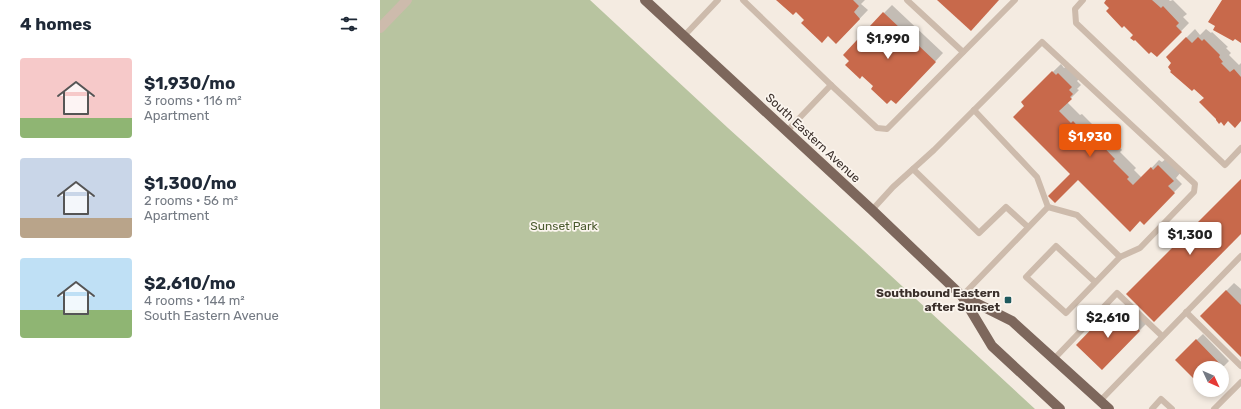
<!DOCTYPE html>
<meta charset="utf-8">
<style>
body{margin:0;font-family:Rubik,sans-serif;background:#f6f6f7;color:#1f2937;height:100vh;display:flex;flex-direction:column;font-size:15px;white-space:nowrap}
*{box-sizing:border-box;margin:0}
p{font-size:13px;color:#747a83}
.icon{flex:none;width:22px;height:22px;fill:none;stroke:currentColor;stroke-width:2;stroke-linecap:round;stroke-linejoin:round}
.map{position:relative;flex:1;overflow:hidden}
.sheet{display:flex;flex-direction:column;background:#fff;width:380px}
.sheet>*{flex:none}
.needle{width:26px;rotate:134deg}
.buttons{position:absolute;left:813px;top:361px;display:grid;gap:8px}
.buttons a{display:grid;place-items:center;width:36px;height:36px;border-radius:50%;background:#fff;box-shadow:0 2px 6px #0003;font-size:20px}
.price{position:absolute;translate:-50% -34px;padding:0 9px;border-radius:4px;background:#fff;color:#222;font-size:13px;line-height:26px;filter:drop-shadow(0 1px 2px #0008)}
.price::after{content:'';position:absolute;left:50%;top:24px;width:12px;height:9px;margin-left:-6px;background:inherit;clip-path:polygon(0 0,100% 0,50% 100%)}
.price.selected{background:#ea580c;color:#fff}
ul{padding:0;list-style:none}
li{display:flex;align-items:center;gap:12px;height:100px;padding:0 20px}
li span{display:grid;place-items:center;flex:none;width:112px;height:80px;border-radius:4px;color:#555}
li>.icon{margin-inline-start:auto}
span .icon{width:48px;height:48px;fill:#fffc;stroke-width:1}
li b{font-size:17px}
h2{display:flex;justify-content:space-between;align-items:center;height:48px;padding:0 20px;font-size:17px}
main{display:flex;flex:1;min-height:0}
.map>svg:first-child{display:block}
</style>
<main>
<section class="sheet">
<h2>4 homes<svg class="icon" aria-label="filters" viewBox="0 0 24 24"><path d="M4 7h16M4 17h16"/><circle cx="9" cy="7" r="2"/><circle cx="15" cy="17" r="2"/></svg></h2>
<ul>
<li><span style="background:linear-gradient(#f6c9c9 75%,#8fb573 0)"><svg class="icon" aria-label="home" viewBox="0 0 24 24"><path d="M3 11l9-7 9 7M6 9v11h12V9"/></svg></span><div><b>$1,930/mo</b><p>3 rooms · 116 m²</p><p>Apartment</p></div></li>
<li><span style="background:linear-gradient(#c9d6e8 75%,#b9a48a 0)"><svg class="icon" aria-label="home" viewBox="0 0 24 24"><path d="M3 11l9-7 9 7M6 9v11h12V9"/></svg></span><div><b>$1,300/mo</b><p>2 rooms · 56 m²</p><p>Apartment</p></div></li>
<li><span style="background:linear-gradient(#bfe0f5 65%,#8fb573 0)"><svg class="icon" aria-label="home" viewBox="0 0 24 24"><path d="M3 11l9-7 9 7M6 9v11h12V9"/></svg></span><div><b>$2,610/mo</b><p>4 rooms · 144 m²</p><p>South Eastern Avenue</p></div></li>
</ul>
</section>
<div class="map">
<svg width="861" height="409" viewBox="0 0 861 409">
<rect width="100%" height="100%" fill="#f4ebe1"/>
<polygon fill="#b8c4a0" points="0,0 210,0 348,128 483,250 655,409 0,409"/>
<g fill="#0003">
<polygon points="398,0 485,0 481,4 488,10 464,35 448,35 426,20 416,11"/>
<polygon points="728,0 789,0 790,1 793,0 807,14 803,17 809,23 777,56 744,25 730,8"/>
<polygon points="512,5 563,53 524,95 495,86 470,61 504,13"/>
<polygon points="815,29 820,35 826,29 831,33 832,32 848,47 846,48 851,53 849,55 859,65 861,63 861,120 825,98 787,57"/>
<polygon points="681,64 684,68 687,66 699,79 697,81 701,85 697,89 699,90 687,102 700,115 702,114 717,129 719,127 742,150 740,152 756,168 754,170 762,178 779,160 782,162 787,158 801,172 796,178 802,184 764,223 691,174 642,102"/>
<polygon points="854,283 861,289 861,356 821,316"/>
<polygon points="735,306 744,315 750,308 766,324 722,368 697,345"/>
<polygon points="823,334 849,361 842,368 820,368 820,384 796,360"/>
</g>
<g fill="#c8694b">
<polygon points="396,0 473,0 479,6 474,12 480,19 456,44 448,36 442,43 421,23 424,20 416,12 413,15"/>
<polygon points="557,0 619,0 591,31"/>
<polygon points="726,0 772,0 781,8 783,6 799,23 796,26 802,32 777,57 771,52 769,54 755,40 754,41 750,38 753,35 744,26 742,28 726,11 729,8 724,3"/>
<polygon points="842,0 861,0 861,43 855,39 853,41 833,30 835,26 828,22"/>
<polygon points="503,12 556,62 516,104 511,100 507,104 491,89 493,86 482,76 480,79 465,65 469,61 463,55"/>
<polygon points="806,37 812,43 818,37 822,41 824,39 840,55 839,57 843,62 841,63 850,72 854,69 861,77 861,121 855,128 848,121 844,126 841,122 839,124 836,120 836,119 819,102 824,98 814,89 812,91 790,72 791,71 788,67 791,63 786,57"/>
<polygon points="672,71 676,75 678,73 692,87 689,90 693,94 690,97 692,99 679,111 691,123 693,121 708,137 711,134 735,159 733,161 749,177 747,179 753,185 771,167 773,170 778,165 794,181 788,186 795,193 764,225 760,221 750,232 698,180 675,203 668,196 690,174 633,117 644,106 641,102"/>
<polygon points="861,179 861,234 774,322 746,294"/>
<polygon points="846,290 861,305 861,357 820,316"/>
<polygon points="728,312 737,320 743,314 760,331 722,370 696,345"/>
<polygon points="816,339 844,368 842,369 842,368 820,368 820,385 795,360"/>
</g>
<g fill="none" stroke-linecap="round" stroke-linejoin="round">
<g stroke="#cdbbac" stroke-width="6">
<polyline points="363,0 451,85 497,128 507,129 635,0"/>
<polyline points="527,0 583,52"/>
<polyline points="703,0 695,9 696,23 845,165 861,148"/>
<polyline points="304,36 338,0"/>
<polyline points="594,110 657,177 668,207"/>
<polyline points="407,131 451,85"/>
<polyline points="533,169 599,233 626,207 648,227"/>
<polyline points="668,207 697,215 740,257 686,313 646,277 676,246 715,282"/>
<polyline points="492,210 513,187 554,150 662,42 815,184 814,192 760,248 740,257"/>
<polyline points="582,296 668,207"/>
<polyline points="806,312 861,366"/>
<polyline points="674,359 737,293 782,336"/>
<polyline points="720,401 861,256"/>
<polyline points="772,409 781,399 792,409"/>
<polyline points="834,409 861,382"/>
</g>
<polyline stroke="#cdbbac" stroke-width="10" points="0,28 27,0"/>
<g stroke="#7d675c" stroke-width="10">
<polyline points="265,0 492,210 582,296 612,346 680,409"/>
<polyline points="582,296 632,321 729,409"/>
</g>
</g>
<rect fill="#1f5a5e" stroke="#fbf5ee" stroke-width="1.5" x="624" y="296" width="8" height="8" rx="2"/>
<g text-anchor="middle" stroke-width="3.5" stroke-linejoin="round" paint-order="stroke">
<g font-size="12" fill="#3b302b" stroke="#fbf5ee">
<text transform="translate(433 138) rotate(43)" y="4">South Eastern Avenue</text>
</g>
<g font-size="12" fill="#4a5a2e" stroke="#fbf5ee">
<text x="184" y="230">Sunset Park</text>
</g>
<g font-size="12" font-weight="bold" fill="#3b302b" stroke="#fbf5ee" text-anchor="end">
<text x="620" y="297">Southbound Eastern<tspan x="620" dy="14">after Sunset</tspan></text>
</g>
</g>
</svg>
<div class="buttons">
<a><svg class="needle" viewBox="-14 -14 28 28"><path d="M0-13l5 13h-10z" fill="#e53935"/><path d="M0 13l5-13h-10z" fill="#747a83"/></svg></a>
</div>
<b class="price" style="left:508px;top:60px">$1,990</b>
<b class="price selected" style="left:710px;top:158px">$1,930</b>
<b class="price" style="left:810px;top:256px">$1,300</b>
<b class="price" style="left:728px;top:339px">$2,610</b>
</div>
</main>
